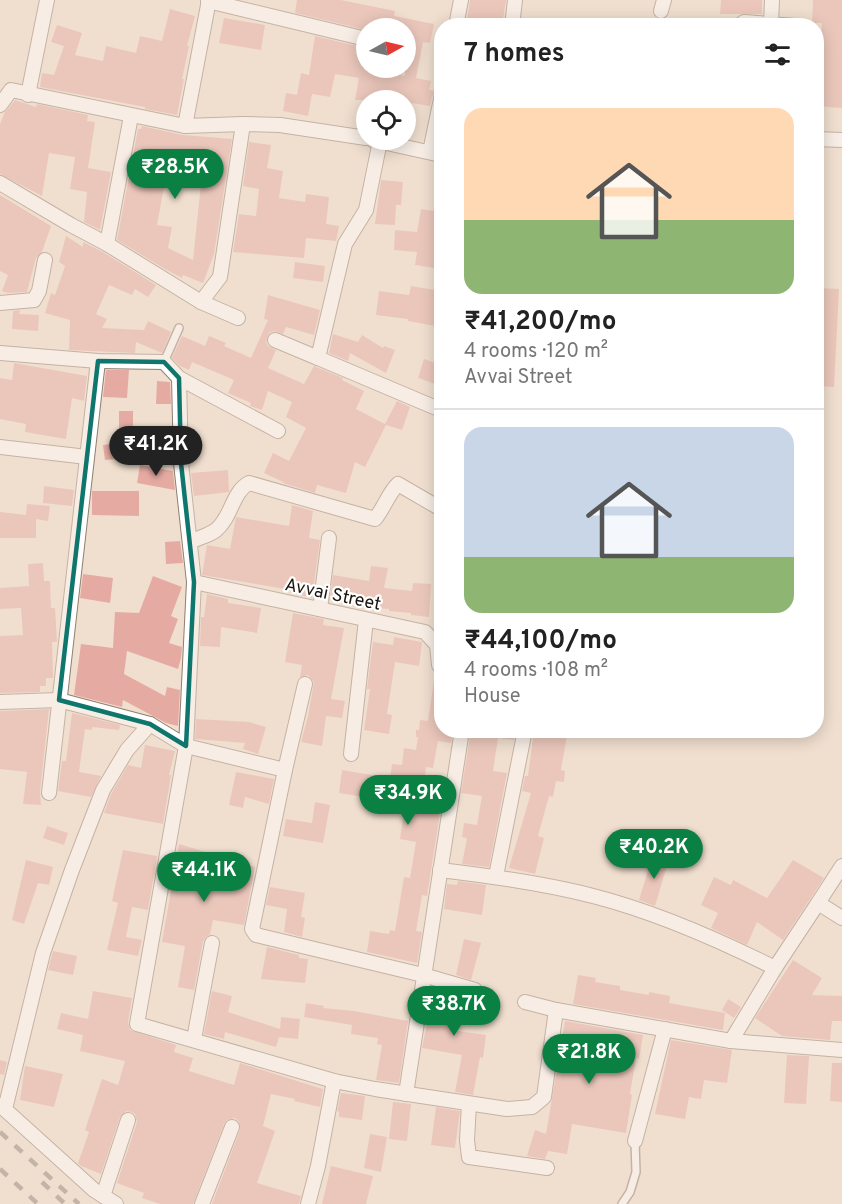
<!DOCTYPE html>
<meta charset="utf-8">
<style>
body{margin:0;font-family:Overpass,sans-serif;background:#f6f6f6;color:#222;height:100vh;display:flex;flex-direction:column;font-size:22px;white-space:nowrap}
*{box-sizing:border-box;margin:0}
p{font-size:20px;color:#767676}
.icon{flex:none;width:33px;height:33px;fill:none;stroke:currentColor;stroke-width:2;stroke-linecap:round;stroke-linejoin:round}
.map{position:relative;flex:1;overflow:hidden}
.details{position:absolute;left:434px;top:18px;width:390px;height:720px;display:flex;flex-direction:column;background:#fff;border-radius:24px;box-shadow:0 3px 15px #0003}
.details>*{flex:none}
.needle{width:39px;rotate:82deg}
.tools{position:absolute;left:356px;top:18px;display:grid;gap:12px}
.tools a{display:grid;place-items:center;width:60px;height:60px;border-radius:50%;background:#fff;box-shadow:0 3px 15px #0003;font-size:30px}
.price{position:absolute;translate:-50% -51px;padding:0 14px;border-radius:21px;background:#0b8043;color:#fff;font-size:20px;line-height:39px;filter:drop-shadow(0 2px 3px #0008)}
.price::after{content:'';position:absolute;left:50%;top:36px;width:18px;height:14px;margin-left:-9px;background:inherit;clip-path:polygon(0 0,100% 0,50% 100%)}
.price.active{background:#222;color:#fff}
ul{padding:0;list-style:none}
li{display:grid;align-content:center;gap:12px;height:318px;padding:0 30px}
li+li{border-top:2px solid #e0e0e0}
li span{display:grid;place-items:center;height:186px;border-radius:18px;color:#555}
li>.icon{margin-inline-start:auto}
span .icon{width:108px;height:108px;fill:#fffc;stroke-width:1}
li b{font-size:26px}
h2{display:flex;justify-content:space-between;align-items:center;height:72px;padding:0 30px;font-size:26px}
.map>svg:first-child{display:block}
</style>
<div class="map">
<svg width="842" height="1204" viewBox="0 0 842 1204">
<rect width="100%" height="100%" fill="#f0dfcf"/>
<g fill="#e5aba3" fill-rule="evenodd">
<polygon points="297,0 341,0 395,11 394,16 434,24 430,43 423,42 416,78 431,81 429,90 438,91 432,97 430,106 412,103 411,105 405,105 405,100 375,96 375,100 355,100 359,78 335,74 330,97 312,94 308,116 283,111 286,93 297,95 301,73 309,75 315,36 366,48 366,68 379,68 379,71 405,76 405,28 366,30 295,13"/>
<polygon points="470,0 506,0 502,26 466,26"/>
<polygon points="721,0 762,0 762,14 720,14"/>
<polygon points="813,0 842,0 842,108 816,106 816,66 820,66 822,23 812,23"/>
<polygon points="170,9 195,16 187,46 189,46 182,79 184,79 177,115 145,109 145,107 40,87 42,73 54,75 64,46 51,42 57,25 82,33 75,55 103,61 106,46 136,53 140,36 162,41"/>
<polygon points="224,18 265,25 261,50 219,43"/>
<polygon points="15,100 36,107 37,104 88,115 87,121 95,122 88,168 111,172 100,230 84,222 87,192 70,189 75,157 49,153 42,196 0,174 0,124 5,112"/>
<path d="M142 126 183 135 232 139 214 254 203 283 183 275 182 278 165 269 117 240 138 129H141ZM165 181 201 184 193 260 168 248 172 227 157 225Z"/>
<polygon points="249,142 271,145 267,168 283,171 279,198 305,202 306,194 329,197 326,224 339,226 336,241 306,238 304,258 233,252 239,214 256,216 259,189 243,186"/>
<polygon points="381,180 403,182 401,205 396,205 395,225 375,224"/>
<polygon points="0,195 51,226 42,252 36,258 27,292 8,293 2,291 8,275 0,271"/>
<polygon points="421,209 441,212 441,269 415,265 417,252 394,250 395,230 417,232"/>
<polygon points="66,236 83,247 83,242 103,252 156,285 148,297 135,289 132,295 109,285 96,314 107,319 102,328 144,330 148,321 171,332 162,353 136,342 135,353 69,350 70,320 45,313 51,293 55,295 65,266 59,262"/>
<polygon points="295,262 325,266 323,282 293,278"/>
<polygon points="411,286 441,291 441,327 408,321 408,319 376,315 379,291 409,295"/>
<polygon points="816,288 839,289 834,387 816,386"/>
<polygon points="268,295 320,310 314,335 286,327 283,334 274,331 269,333 266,342 268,346 276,350 268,368 304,384 314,366 343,378 342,380 364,391 356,409 385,424 397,401 410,407 402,430 386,425 365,467 355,462 346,493 317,485 315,493 283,483 283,482 264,473 273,453 289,461 306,428 286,417 292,402 268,391 262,410 250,406 251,403 228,393 234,380 192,362 189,370 180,366 172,358 182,336 205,346 209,336 226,343 224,346 251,358 268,320 264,319"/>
<polygon points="20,310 19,314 39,315 38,331 12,329 13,311"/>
<polygon points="333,334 358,342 362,335 383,348 384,346 395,350 386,373 350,353 348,361 329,353"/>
<polygon points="424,359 441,365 441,386 418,378"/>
<polygon points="14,363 87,376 84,401 72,398 66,439 25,432 26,424 0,419 0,378 12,380"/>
<polygon points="106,370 129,370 127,398 103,397"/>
<polygon points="157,381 170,382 171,404 156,404"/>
<polygon points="119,411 133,411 133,442 134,441 136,457 105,460 103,445 119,443"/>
<polygon points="140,465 173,471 175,490 137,483"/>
<polygon points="228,470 229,492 194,496 191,473"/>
<polygon points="44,486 74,490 72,506 43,503"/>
<polygon points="92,491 139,491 139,516 92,515"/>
<polygon points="27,504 50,506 48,521 36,519 36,538 0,538 0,512 26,515"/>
<polygon points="292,505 313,511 309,538 320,540 312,598 291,593 291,590 202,575 207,545 230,549 236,517 289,526"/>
<polygon points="180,541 183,563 166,564 165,542"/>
<polygon points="43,563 44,581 50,581 51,608 55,608 57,642 52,642 53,678 46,678 46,686 40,686 40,692 0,693 0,636 23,635 21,608 0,609 0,588 29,586 28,564"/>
<polygon points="371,566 388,568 384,588 412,591 413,583 431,584 429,617 411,615 411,613 389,611 389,609 365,607 365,605 330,599 333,575 369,581"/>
<polygon points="83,574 113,578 110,603 80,598"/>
<polygon points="153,576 182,587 171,616 178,619 169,643 182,647 181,658 178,669 127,651 124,674 165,696 167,687 180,690 178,726 166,723 123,700 122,707 74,695 81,644 113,648 115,612 139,613"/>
<polygon points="207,594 228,599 228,603 261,608 257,633 221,627 220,647 200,646 201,617 204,617"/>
<polygon points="293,613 324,619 323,625 344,628 331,699 345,701 342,718 326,716 322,746 301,742 308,716 314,682 308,675 300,677 302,665 285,662"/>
<polygon points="394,637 422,642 419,666 395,662 387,714 392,715 389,734 364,730 370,689 367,689 373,642 393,645"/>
<polygon points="434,681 441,682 441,730 453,730 451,743 438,741 433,768 426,767 423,791 443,794 427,896 422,895 416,931 422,932 417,963 367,952 370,931 389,934 390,930 395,931 404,877 410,878 416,842 400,839 404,812 363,806 364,797 339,793 342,770 390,778 392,764 402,765 404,748 416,750 418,737 416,737 416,730 419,730 420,720 428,721"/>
<polygon points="49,709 40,792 41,805 23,804 27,772 0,769 0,711"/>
<polygon points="72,713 120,725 119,730 92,727 92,730 85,729 79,772 101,776 91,797 58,791 62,761 66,761"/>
<polygon points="196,719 249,722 266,727 258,754 243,749 245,743 195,739"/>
<polygon points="471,730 516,730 514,740 498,738 493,771 507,773 489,867 462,864 467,838 462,837 464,823 477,825 482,796 461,793"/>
<polygon points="534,730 567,735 561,770 565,771 564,782 556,781 553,797 549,796 538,836 544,838 535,874 509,868 531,793 522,791 525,776 528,776"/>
<polygon points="145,745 175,751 169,775 171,775 163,824 104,813 111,794 128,765 141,768"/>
<polygon points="236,772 274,779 269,804 245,797 243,808 229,805"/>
<polygon points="315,802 330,805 323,843 283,836 286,819 312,823"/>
<polygon points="47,826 68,833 64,845 43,838"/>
<polygon points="179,844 255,867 244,925 213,920 210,934 206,937 203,941 194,990 178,987 185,946 162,942"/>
<polygon points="123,850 157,856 148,910 132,907 126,937 142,940 138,956 107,950 118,903 112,901"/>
<polygon points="653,854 669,859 655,906 639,900"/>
<polygon points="26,860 53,867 49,885 38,883 24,924 12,920"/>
<polygon points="793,860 824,878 783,940 757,922 747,945 711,928 718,913 701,905 714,877 731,885 733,880 767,898"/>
<polygon points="458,881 486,885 482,915 444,909 447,884 457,885"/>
<polygon points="270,887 305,893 301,917 305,918 302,937 284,932 287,909 266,905"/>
<polygon points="464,939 481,943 471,980 456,975"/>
<polygon points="267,947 299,955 299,958 308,959 305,983 261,979"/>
<polygon points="53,951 77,956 73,975 48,970"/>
<polygon points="793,960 822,978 812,995 842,996 842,1021 832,1021 830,1040 782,1036 755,1018"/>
<polygon points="578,975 596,978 595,982 620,986 620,990 649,995 649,992 670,996 669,1003 725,1013 723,1030 573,1004"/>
<polygon points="434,988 467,997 458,1031 486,1035 483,1058 480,1057 473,1095 455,1092 462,1055 422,1048"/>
<polygon points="93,991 132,998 128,1022 130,1030 176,1045 174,1052 193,1058 189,1071 234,1085 240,1063 323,1089 320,1107 294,1101 295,1099 271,1094 263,1126 275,1131 257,1183 301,1196 299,1204 212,1204 240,1130 239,1122 235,1118 227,1120 224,1124 193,1204 160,1204 142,1198 144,1193 117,1183 137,1122 135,1114 131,1112 126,1111 120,1117 101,1174 81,1166 78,1163 89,1132 85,1130 102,1079 118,1085 125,1061 80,1051 83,1035 57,1029 61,1013 88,1019"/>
<polygon points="212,991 232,996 228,1012 280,1029 281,1017 300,1019 298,1039 279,1037 276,1047 225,1032 224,1039 204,1034"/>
<polygon points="728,999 741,1007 734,1018 722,1010"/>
<polygon points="306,1003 324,1006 323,1008 354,1011 408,1021 399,1083 376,1080 382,1045 377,1044 378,1038 351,1034 352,1025 304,1017"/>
<polygon points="565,1021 643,1035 639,1059 636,1058 630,1094 632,1095 626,1133 572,1124 567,1154 548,1151 545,1159 527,1156 535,1130 546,1134"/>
<polygon points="671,1040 732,1050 727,1083 704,1080 701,1099 689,1097 685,1119 655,1114"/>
<polygon points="787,1055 809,1056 806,1104 784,1103"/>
<polygon points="0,1060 7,1062 4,1075 0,1074"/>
<polygon points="832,1063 842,1063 842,1102 830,1101"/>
<polygon points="25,1066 63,1074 54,1107 20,1100"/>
<polygon points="341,1093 365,1096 362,1120 339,1117 339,1112 337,1111"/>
<polygon points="393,1102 411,1104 407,1141 389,1139"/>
<polygon points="436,1107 460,1111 455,1148 431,1145"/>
<polygon points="370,1134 387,1137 381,1172 364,1168"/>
<polygon points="331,1166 373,1176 366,1204 322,1204"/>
</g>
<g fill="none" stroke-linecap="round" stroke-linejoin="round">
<defs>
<g id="service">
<polyline points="164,362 179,328"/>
<polyline points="622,1204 630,1192 636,1172 635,1141"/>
</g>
<g id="minor">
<polyline points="208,1 366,39"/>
<polyline points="661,11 664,0"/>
<polyline points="771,25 772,0"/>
<polyline points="456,26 461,0"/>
<polyline points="512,26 515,0"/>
<polyline points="739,26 744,22 795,26"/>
<polyline points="28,95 47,0"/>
<polyline points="0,105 11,90 185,126 243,124 280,125 366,138"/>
<polyline points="185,126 209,0"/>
<polyline points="816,139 842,140"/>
<polyline points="373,140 441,155"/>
<polyline points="380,141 366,210 345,244 318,358 441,410"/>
<polyline points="430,152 441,99"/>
<polyline points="0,183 71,225 107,244 201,302 220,277 243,124"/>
<polyline points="107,244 131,116"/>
<polyline points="201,302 238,318"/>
<polyline points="0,303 34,300 39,291 45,260"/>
<polyline points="275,340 318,358"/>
<polyline points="0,353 98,361 164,362 179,378 181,463 194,582 186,746 137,1024 334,1081 375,1089 507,1109 532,1107 544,1097 556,1010"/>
<polyline points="179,378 278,431"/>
<polyline points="0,447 87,457"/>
<path d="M190 542C198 538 210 535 216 530 232 517 232 492 249 483L375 519C384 508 388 494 398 484L441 509"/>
<polyline points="194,582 425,632 437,645 439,665 441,665"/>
<polyline points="320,609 329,538"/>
<polyline points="305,684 285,770 252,929 256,935 423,975 475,990"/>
<polyline points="0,702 59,700 150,724 186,746 285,770"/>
<polyline points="351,754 366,620"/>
<polyline points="49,793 98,361"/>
<path d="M440 870C491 876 543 883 593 896 656 912 717 939 775 968"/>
<polyline points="496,876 525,730"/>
<polyline points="818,903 842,866"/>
<polyline points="525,1002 556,1010 731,1041 775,968 818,903 842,918"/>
<polyline points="194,1039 212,943"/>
<polyline points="731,1041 842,1050"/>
<polyline points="406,1094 462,730"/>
<polyline points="469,1104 467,1140 469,1157 547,1168"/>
<polyline points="0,1105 94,1190 116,1204"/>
<polyline points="5,1109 43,953 72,870 103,790 127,750 150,724"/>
<polyline points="635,1141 665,1029"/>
<polyline points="103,1196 128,1120"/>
<polyline points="202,1204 232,1127"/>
<polyline points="308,1204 318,1166 334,1081"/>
</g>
</defs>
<use href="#service" stroke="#8e7f70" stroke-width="10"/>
<use href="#minor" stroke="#8e7f70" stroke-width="16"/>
<use href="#service" stroke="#fff" stroke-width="7"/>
<use href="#minor" stroke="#fff" stroke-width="14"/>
<g stroke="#8c8075" stroke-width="4.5" stroke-dasharray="10 10" stroke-linecap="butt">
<polyline points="0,1132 79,1204"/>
<polyline points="0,1169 38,1204"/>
<polyline points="42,1182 65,1204"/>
</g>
</g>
<path d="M0 0H842V1204H0ZM98 361 164 362 179 378 181 463 194 582 186 746 150 724 59 700Z" fill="#f0dfcf" fill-opacity=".55" fill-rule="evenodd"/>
<path fill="none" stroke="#0f766e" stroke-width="4.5" stroke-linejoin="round" d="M98 361 164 362 179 378 181 463 194 582 186 746 150 724 59 700Z"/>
<g text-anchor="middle" stroke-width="4.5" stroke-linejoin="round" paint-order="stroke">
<g font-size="18" fill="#19140e" stroke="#fff">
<text transform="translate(333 594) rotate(12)" y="6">Avvai Street</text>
</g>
</g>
</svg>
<div class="tools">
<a><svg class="needle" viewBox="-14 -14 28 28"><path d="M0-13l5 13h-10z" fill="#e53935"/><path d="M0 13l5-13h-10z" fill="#767676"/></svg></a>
<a><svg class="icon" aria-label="locate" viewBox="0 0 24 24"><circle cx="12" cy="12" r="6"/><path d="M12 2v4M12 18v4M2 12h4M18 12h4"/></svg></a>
</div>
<b class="price" style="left:175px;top:200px">₹28.5K</b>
<b class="price active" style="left:156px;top:477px">₹41.2K</b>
<b class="price" style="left:408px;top:826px">₹34.9K</b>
<b class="price" style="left:654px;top:880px">₹40.2K</b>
<b class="price" style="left:204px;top:903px">₹44.1K</b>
<b class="price" style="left:454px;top:1037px">₹38.7K</b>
<b class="price" style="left:589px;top:1085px">₹21.8K</b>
<section class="details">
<h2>7 homes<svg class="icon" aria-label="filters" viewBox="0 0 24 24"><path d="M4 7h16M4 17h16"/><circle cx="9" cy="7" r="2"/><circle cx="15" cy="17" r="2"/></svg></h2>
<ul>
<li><span style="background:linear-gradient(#ffd9b3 60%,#8fb573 0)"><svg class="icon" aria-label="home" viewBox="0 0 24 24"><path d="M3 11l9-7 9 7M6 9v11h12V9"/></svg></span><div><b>₹41,200/mo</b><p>4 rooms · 120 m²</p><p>Avvai Street</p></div></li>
<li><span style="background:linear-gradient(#c9d6e8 70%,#8fb573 0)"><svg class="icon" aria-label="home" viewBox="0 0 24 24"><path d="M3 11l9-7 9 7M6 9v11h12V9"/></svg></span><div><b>₹44,100/mo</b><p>4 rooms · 108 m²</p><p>House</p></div></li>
</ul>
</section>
</div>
